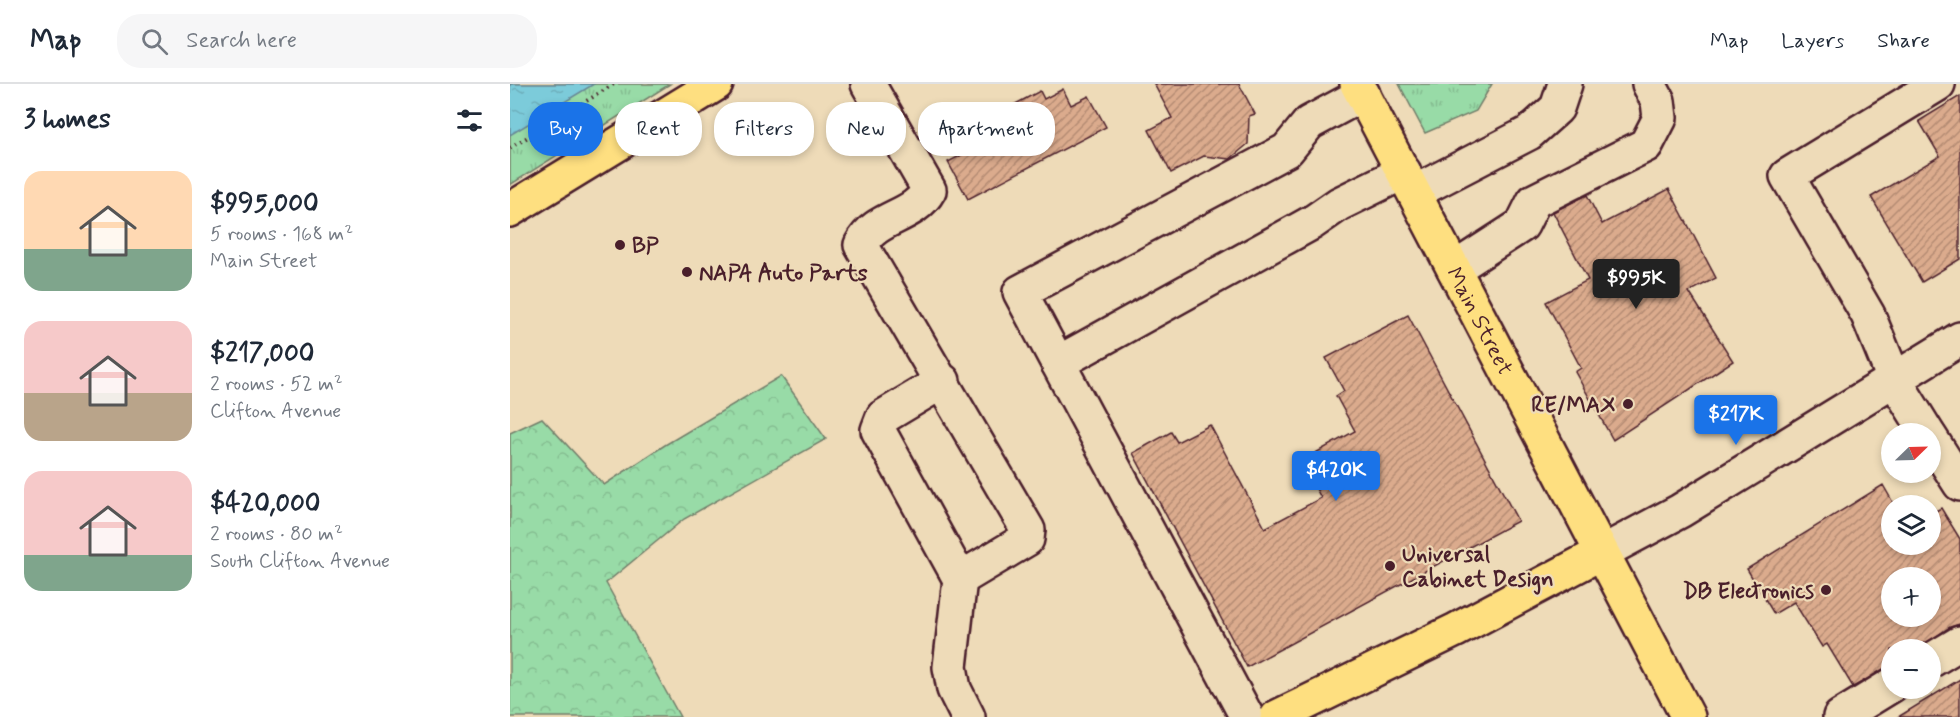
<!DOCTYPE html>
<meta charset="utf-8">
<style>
body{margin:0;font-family:Mynerve,sans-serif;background:#f6f6f7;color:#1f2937;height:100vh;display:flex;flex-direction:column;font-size:22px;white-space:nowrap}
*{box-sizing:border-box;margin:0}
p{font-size:20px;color:#747a83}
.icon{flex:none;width:33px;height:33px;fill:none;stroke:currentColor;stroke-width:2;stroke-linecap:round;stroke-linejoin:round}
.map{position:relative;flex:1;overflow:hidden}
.details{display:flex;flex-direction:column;background:#fff;width:510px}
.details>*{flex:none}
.hud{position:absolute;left:18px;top:18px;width:570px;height:54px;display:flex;gap:12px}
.needle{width:39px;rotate:67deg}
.buttons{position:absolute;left:1371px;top:339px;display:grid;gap:12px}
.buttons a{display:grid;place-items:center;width:60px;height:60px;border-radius:50%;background:#fff;box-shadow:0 3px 9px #0003;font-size:30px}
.price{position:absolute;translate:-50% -51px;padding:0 14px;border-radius:6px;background:#1a73e8;color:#fff;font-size:20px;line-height:39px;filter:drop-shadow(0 2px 3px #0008)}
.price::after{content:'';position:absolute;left:50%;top:36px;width:18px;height:14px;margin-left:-9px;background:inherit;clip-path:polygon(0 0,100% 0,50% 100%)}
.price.selected{background:#222;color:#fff}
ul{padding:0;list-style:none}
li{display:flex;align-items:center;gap:18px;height:150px;padding:0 24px}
li span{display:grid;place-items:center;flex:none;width:168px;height:120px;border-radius:18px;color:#555}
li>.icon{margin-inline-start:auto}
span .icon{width:72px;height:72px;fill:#fffc;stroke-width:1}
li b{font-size:26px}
h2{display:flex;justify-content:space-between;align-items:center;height:72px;padding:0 24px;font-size:26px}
.tag{padding:0 21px;border-radius:24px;background:#fff;box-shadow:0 3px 9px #0003;font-size:21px;line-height:54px}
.tag.selected{background:#1a73e8;color:#fff}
header{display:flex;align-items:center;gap:36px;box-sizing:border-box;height:84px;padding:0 30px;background:#fff;border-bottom:2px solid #e0e1e3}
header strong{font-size:28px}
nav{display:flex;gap:33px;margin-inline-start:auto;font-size:21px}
.search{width:420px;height:54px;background:#f6f6f7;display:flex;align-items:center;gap:15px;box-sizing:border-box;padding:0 21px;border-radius:24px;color:#747a83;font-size:22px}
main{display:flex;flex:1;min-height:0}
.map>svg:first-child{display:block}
</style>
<header>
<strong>Map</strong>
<div class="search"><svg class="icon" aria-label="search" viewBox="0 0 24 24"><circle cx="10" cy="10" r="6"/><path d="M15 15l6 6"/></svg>Search here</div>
<nav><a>Map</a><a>Layers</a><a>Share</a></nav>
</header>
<main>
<section class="details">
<h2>3 homes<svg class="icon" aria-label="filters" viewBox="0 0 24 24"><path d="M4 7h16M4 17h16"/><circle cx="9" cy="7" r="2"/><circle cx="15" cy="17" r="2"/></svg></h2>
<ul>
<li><span style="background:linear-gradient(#ffd9b3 65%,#7fa58c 0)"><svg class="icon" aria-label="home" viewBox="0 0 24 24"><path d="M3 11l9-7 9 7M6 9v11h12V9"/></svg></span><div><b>$995,000</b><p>5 rooms · 168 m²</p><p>Main Street</p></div></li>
<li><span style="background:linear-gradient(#f6c9c9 60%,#b9a48a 0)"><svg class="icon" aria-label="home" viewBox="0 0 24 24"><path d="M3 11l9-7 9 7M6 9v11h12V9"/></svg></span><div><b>$217,000</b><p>2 rooms · 52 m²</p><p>Clifton Avenue</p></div></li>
<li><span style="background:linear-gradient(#f6c9c9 70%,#7fa58c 0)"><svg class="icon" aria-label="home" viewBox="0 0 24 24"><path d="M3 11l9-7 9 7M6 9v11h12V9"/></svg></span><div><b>$420,000</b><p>2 rooms · 80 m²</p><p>South Clifton Avenue</p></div></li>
</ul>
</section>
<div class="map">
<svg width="1450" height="633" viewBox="0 0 1450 633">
<defs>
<pattern id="forest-crowns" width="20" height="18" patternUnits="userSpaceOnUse" patternTransform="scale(1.5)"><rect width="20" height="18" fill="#98dba7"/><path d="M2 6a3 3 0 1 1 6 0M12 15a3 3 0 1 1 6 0" fill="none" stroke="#84bc90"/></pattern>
<pattern id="park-tufts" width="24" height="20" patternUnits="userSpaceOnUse" patternTransform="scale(1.5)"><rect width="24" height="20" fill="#98dba7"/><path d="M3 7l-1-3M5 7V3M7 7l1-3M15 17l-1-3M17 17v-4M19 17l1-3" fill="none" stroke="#84bc90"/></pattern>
<pattern id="water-ripples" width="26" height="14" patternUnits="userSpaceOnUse" patternTransform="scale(1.5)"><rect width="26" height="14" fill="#7ccbda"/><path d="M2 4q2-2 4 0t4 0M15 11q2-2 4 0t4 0" fill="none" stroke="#6daebb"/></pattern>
<pattern id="building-hatch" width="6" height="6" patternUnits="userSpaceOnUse" patternTransform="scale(1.5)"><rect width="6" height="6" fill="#dbab8d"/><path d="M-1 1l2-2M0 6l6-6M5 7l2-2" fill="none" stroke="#b48b73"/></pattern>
</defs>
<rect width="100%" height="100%" fill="#eedbb8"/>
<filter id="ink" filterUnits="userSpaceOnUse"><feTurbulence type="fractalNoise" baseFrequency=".0167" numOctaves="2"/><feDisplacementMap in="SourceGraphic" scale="12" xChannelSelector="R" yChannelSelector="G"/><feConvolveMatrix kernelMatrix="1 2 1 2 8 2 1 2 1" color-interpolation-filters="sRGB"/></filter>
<g filter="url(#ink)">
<polygon fill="url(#forest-crowns)" stroke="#717d69" stroke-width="1.5" points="271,292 316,355 174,435 96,499 170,633 0,633 0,349 32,334 94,401 155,361"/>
<g fill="url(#park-tufts)" stroke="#717d69" stroke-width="1.5">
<polygon points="0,0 160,0 0,101"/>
<polygon points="889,0 982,0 966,27 915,49"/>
</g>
<polygon fill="url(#water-ripples)" stroke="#688694" stroke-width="1.5" points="0,0 84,0 0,51"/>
<g fill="url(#building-hatch)" stroke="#4a1f2b" stroke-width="1.5" fill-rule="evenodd">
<polygon points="644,0 729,0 745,30 739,32 738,60 720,75 694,72 661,89 639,46 662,34"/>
<polygon points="553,5 561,21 579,12 596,43 458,115 438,78 467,63 463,56 502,36 496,25 530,7 534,15"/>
<polygon points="1450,12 1450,175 1412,198 1361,113 1430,72 1409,37"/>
<polygon points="1159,105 1206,194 1179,208 1223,277 1103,356 1065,288 1071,284 1036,218 1078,196 1043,128 1077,111 1092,140"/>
<polygon points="898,231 1008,437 737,583 623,369 661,348 667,358 700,341 755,444 811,414 791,377 845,347 826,312 834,307 816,274"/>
<path d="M1373 401 1385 422H1382V460H1420V430L1431 424 1450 455V540L1440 543 1406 566H1382V582L1343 603 1317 560 1312 563 1284 518 1264 530 1237 485ZM1382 494H1420V532H1382Z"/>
<polygon points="1450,595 1450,633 1388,633"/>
</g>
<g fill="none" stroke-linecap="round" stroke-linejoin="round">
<defs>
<g id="minor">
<path d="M358 0 419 106C403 135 366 131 351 161L518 446 517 455 450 495 368 346 373 333 433 297"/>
<polyline points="905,108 1019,49 1047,24 1055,0"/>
<polyline points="944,185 1012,141 1024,117 1136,61 1150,34 1148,17 1139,0"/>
<polyline points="548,279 803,138 829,120 894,88"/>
<polyline points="1418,350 1384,295 1358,231 1277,92 1428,0"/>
<polyline points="1420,353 1450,400"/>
<polyline points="1091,469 1170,427 1450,255"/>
<polyline points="450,495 440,583 444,605 458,633"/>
<polyline points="1420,577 1450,559"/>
<polyline points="737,633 510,208 777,66 799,39 853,10"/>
<polyline points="1330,633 1382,601"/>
</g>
<g id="major">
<path id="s1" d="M847 0 1178 633"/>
<polyline points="767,633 946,546 1091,469"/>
</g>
<polyline id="highway" points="0,126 206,0"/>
</defs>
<use href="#minor" stroke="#4a1f2b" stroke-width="38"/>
<use href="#major" stroke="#4a1f2b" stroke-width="38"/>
<use href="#highway" stroke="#4a1f2b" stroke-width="38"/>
<polyline stroke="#4a1f2b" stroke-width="4" stroke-dasharray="1.5 4.5" stroke-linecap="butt" points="0,64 104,0"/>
<use href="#minor" stroke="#eedbb8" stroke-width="33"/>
<use href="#major" stroke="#fedf80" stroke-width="33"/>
<use href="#highway" stroke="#fedf80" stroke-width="33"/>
</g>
</g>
<g fill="#4a1f2b" stroke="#eedbb8" stroke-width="2">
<circle cx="110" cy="161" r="6"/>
<circle cx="177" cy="188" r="6"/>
<circle cx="1118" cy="320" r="6"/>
<circle cx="880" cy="482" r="6"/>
<circle cx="1316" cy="506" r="6"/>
</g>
<g text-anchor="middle" stroke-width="4.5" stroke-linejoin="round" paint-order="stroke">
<g font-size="22" font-weight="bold" fill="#4a1f2b" stroke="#eedbb8" text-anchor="start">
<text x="122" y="169">BP</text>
<text x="189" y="196">NAPA Auto Parts</text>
<text x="1106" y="328" text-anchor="end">RE/MAX</text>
<text x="892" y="477">Universal<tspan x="892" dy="25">Cabinet Design</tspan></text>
<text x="1304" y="514" text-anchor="end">DB Electronics</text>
</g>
<g font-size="22" fill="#4a1f2b" stroke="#eedbb8">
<text dy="8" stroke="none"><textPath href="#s1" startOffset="267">Main Street</textPath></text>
</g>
</g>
</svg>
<div class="buttons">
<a><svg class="needle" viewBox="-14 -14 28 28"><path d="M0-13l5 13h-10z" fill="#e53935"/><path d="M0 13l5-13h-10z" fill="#747a83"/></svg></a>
<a><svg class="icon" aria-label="layers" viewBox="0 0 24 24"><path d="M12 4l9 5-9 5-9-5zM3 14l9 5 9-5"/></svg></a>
<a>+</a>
<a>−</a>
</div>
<b class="price selected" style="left:1126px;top:226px">$995K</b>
<b class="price" style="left:1226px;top:362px">$217K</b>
<b class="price" style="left:826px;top:418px">$420K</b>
<div class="hud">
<a class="tag selected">Buy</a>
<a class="tag">Rent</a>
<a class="tag">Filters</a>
<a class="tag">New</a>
<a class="tag">Apartment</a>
</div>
</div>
</main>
